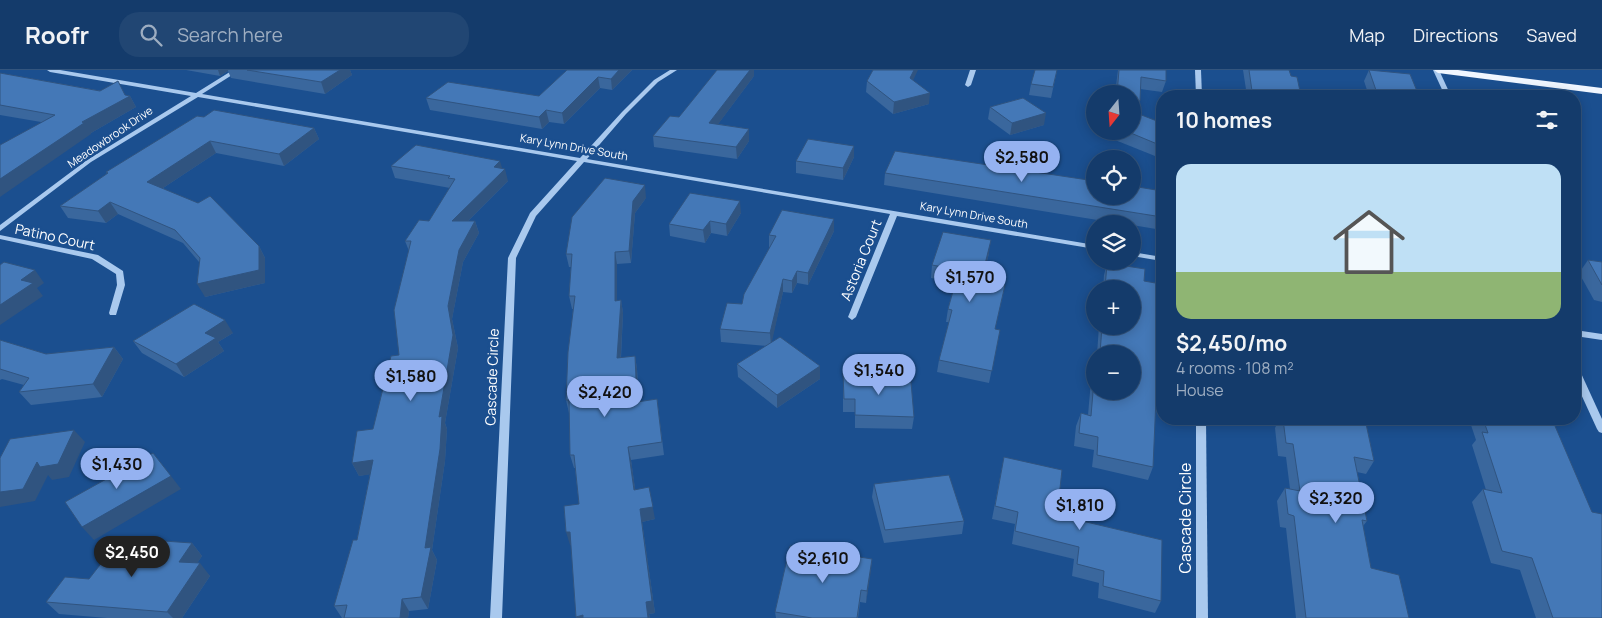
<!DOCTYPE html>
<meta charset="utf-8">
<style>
body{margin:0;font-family:Manrope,sans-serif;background:#214673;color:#f1f3f6;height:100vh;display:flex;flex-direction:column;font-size:19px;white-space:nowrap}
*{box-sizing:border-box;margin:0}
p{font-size:16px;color:#9dadc1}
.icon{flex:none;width:28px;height:28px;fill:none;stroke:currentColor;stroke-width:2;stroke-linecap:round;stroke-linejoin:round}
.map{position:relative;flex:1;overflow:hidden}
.sheet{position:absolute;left:1156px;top:20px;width:425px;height:335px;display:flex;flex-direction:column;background:#143b6b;border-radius:20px;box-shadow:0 2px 12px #0003,0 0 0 1px #33557e}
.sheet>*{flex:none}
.needle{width:32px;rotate:197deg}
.tools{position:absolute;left:1086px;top:15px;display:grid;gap:10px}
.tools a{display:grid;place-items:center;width:55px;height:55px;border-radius:50%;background:#143b6b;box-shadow:0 2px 12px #0003,0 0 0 1px #33557e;font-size:25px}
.price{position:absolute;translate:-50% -42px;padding:0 11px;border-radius:18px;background:#95b2f1;color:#111;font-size:16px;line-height:32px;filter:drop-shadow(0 1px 2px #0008)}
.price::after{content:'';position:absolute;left:50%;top:30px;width:15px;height:11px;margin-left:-8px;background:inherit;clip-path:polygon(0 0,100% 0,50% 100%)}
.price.on{background:#222;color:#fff}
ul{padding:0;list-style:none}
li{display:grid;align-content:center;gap:10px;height:265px;padding:0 20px}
li span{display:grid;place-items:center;height:155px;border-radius:15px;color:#555}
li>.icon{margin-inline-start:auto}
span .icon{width:90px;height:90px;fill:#fffc;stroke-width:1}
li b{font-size:21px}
h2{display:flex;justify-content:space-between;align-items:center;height:60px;padding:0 20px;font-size:21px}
header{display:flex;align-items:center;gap:30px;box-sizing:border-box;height:70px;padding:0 25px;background:#143b6b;border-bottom:1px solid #33557e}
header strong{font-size:24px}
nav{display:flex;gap:28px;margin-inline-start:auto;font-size:18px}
.search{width:350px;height:45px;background:#214673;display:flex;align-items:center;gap:12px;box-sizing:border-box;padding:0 18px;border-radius:20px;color:#9dadc1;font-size:19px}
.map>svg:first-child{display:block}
</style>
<header>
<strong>Roofr</strong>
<div class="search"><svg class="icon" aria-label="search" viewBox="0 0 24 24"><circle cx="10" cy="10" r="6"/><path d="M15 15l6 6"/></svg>Search here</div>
<nav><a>Map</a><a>Directions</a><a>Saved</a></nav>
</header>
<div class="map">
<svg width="1602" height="548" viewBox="0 0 1602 548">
<rect width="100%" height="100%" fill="#1b4f8f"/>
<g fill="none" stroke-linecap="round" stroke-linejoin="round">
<g fill="#a9c9ee" fill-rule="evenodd">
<polygon points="47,0 60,0 196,23 233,0 240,0 202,24 580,88 622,42 654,10 670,0 677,0 658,12 626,44 587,89 1095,175 1095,179 897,146 856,247 852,250 848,247 890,144 584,92 536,146 516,188 502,548 490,548 508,188 530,143 577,91 198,27 91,92 0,161 0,155 87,90 191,26 50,2"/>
<polygon points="970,0 976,0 971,15 968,17 965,15"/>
<polygon points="1195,0 1201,0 1202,26 1196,26"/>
<polygon points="1433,0 1439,0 1451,26 1445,26"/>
<polygon points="0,165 98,185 123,201 125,215 116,245 110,245 109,243 117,215 116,204 92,189 0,169"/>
<polygon points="1132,182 1162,187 1162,191 1132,186"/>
<polygon points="1575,260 1602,264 1602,270 1575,266"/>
<polygon points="1575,298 1580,301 1602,349 1602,363 1599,362 1597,359 1575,311"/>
<polygon points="1196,349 1206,349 1208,548 1196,548"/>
</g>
<polygon fill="#f0f6ff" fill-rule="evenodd" points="1434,0 1458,0 1602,18 1602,24 1438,3"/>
</g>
<g fill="#3a679d">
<polygon points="186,0 350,0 352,5 325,24 231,8 228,1 220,6"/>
<polygon points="567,0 632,0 612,20 600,18 564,54 549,52 542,59 430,40 426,28 539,26"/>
<polygon points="1057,0 1051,28 1029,25 1031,14"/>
<polygon points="1118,0 1166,0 1166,11 1162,22 1140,19 1140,31 1136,42 1132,41 1132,24 1115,24"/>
<polygon points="1243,0 1289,0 1291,6 1301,26 1247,26"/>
<polygon points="1369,0 1373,0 1419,26 1369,26 1364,11"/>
<polygon points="0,3 130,26 136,37 91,63 91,64 41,52 0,45"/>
<polygon points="754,6 718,54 749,59 749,71 737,89 654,77 653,66 679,47"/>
<polygon points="913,10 929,34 893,44 866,22 867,11"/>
<polygon points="990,37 1044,55 1010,65 988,49"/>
<polygon points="204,47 314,58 319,69 284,96 216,83 163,118 259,176 265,188 265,213 205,227 199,192 183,173 118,144 106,153 68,148 60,136 107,104 106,102"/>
<polygon points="1162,53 1162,86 1160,88 1115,70 1118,61 1132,61"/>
<polygon points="854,76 854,87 843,110 796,103 796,91"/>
<polygon points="391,96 508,111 468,151 475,151 479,163 463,192 452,249 458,278 445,353 447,359 445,391 432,480 437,490 428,539 409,541 408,548 342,548 334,536 357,470 370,404 359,406 352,393 373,359 399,285 409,181 405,171 429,151 450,118 395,108"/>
<polygon points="885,103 1162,121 1162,160 1132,155 1132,154 1122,154 884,115"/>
<polygon points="646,128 635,143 631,193 617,194 617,231 621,230 623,243 621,288 635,286 637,299 639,332 657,329 664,385 631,390 635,419 655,449 642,452 655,543 649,544 650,548 576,548 571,475 570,475 579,434 575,398 574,398 570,385 570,343 569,343 566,330 573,239 572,239 569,226 571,197 569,197 566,184"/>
<polygon points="741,143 727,166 711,163 705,173 670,166 669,154"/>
<polygon points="834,161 808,215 797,213 792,223 783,222 771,273 820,309 777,338 738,307 737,294 767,276 721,272 720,259 742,234 770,177 769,177 769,165"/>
<polygon points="989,183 982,211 995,259 1000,260 989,313 937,302 939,290 949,252 946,252 948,239 955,213 931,208 932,195"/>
<polygon points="1588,190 1602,192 1602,232 1594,230 1579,203"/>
<polygon points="1107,193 1144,211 1153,397 1148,410 1092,397 1094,380 1074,376 1076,356 1081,343 1088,345 1092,299 1095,289 1095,321 1132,284 1097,284 1099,256 1132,256 1132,219 1103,219 1104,205"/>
<polygon points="233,263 218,272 224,281 184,307 142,283 133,271"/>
<polygon points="0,270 46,284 114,277 123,289 102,327 31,335 19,322 24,315 2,309 0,310"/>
<polygon points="843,303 870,311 914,347 912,359 855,358 855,342 843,342"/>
<polygon points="1277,349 1365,349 1374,391 1366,404 1357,402 1367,451 1363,456 1371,498 1409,548 1296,548 1286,458 1280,457 1277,431 1285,418 1290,419 1286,387 1278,386 1275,358 1277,354"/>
<polygon points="1469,349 1552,349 1602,548 1536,548 1520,500 1491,493 1472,432 1483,419 1486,420 1472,375 1476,370"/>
<polygon points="1004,387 1057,445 1161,531 1155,543 1098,528 1099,513 1072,506 1074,489 1012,474 1015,454 992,449"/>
<polygon points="874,414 964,451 962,464 884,473 872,427"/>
<polygon points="192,473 202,486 197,493 210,506 182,548 107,548 59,544 46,532 89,509"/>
<polygon points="872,489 866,533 860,532 858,548 776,548 775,542"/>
</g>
<g fill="#305480">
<polygon points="218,0 228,0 228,1 220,6"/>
<polygon points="340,0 350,0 352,5 325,24 321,12"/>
<polygon points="619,0 632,0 612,20 611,9"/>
<polygon points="750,0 754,0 754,6 710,65 709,53"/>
<polygon points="914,0 918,0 909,19 910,8"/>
<polygon points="598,7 600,18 564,54 562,43"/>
<polygon points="930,23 929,34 893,44 894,32"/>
<polygon points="130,26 136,37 91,63 91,64 0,127 0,109 82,52"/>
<polygon points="546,40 549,52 542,59 539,47"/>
<polygon points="1046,43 1044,55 1010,65 1012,53"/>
<polygon points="314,58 319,69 284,96 279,84"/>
<polygon points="749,59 749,71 737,89 736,77"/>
<polygon points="210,71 216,83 154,124 147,112"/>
<polygon points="854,76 854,87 843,110 843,98"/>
<polygon points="500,91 503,101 505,99 508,111 456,163 452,151 494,97"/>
<polygon points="645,115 646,128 635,143 631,193 629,181 633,131"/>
<polygon points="740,131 741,143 727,166 726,154"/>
<polygon points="110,132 118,144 106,153 98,141"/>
<polygon points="834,149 834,161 808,215 808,203"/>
<polygon points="475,151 479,163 463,192 452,249 458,278 445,353 447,359 445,391 432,480 437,490 428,539 421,527 425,478 439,347 448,236 459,180"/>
<polygon points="710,151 711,163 705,173 703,160"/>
<polygon points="991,170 989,183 979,223 981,210"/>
<polygon points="259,176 265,188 265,213 205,227 197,214"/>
<polygon points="615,182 617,194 617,243 615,231"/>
<polygon points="35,200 44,213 37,218 43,226 0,255 0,235 21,210"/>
<polygon points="797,201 797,213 792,223 792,211"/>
<polygon points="783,209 783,222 771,276 770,263"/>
<polygon points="621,230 623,243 620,301 617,288"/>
<polygon points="225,250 233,263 218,272 224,281 184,307 176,294 205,263"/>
<polygon points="114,277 123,289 102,327 93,314"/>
<polygon points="635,286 637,299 639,345 637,332"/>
<polygon points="820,296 820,309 777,338 777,325"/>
<polygon points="74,360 85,372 69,407 52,410 48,405 35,431 0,437 0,422"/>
<polygon points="628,377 631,390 637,432 634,420"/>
<polygon points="373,390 380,403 359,406 352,393"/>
<polygon points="171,406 181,419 94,470 82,457"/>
<polygon points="649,417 655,449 642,452 655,543 649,544 650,548 648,548 646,532 640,439"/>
<polygon points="566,462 570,462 574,474 570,475"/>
<polygon points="192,473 202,486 190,504 179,492"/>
<polygon points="872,489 871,501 866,533 867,521"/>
<polygon points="200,493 210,506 182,548 173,548 167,542"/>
<polygon points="402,529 409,541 408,548 400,548"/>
<polygon points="583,545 584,548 576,548 576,547"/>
</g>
<g fill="#4478b7" stroke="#305480">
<polygon points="247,0 340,0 321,12"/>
<polygon points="567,0 619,0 611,9 598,7 562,43 546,40 539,47 426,28 448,12 539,26"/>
<polygon points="717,0 750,0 709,53 749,59 736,77 653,66 670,46 679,47"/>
<polygon points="873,0 914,0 910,8 930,23 894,32 867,11"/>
<polygon points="1035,0 1057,0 1053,17 1031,14"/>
<polygon points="1119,0 1166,0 1166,11 1141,7 1140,31 1132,30 1132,24 1117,24"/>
<polygon points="1249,0 1289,0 1291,6 1297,7 1301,26 1274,26 1273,24 1252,21"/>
<polygon points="1369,0 1410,4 1419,26 1378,26"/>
<polygon points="0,3 100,21 118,11 125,25 130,26 82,52 84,53 0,109 0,75 55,45 0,35"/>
<polygon points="1023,28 1046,43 1012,53 990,37"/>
<polygon points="214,40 314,58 279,84 210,71 147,112 198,133 210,126 259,176 259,200 197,214 200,188 175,160 110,132 98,141 60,136 108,103 106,102 197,46 204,47"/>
<polygon points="1139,44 1162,53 1162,76 1126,61 1132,61 1132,49"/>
<polygon points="808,69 854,76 843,98 796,91"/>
<polygon points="416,75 500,91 494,97 505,99 452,151 475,151 459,180 448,236 453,265 439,347 442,346 440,379 425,478 431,477 421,527 402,529 400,548 344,548 347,535 334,536 353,470 357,470 373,390 352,393 357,361 373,359 391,286 399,285 394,240 411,171 405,171 419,150 429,151 455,109 448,108 450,106 391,96"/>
<polygon points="895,81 1095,111 1095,126 1132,126 1132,116 1162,121 1162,147 885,103"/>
<polygon points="605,108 645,115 633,131 629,181 615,182 615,231 621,230 617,288 635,286 637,332 657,329 662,372 628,377 634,420 649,417 653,437 640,439 652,531 646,532 648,548 583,548 583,545 576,547 570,462 566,462 564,436 579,434 574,385 570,385 569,330 566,330 568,282 575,226 569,226 572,184 566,184 572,147"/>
<polygon points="690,123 740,131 726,154 710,151 703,160 669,154"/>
<polygon points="782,140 834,149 808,203 797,201 792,211 783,209 770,263 720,259 727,233 742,234 744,224 776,166 769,165"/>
<polygon points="943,162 991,170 981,210 1005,215 995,259 1000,260 992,301 939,290 952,240 948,239 959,200 932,195"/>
<polygon points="1588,190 1602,192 1602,215"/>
<polygon points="4,192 35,200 21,210 33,213 0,235 0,195"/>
<polygon points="1107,193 1145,199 1144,211 1161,214 1153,397 1097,385 1098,367 1079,363 1081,343 1091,346 1095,298 1095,321 1132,321 1132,284 1100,284 1102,256 1132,256 1132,219 1105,219"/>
<polygon points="194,234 225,250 205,263 216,268 176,294 133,271"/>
<polygon points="780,267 820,296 777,325 737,294"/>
<polygon points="0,270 46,284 114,277 93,314 19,322 29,308 0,299"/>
<polygon points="843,303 870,304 870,311 911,312 914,347 855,345 855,329 844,329"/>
<polygon points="1283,349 1365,349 1374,391 1354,387 1367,451 1362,450 1371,498 1399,505 1409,548 1306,548 1294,446 1288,444 1285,418 1300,421 1293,374 1286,373"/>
<polygon points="1483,349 1552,349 1592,442 1602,444 1602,548 1553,548 1532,488 1502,481 1483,419 1502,423 1482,362 1488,363"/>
<polygon points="74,360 58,394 40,397 37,392 23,419 0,422 0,388 10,369"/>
<polygon points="153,383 171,406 82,457 65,432"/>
<polygon points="1004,387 1062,400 1057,445 1162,470 1161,531 1103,516 1104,501 1077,494 1079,477 1015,461 1018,442 995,436"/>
<polygon points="949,405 964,451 885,460 874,414"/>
<polygon points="121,468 192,473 179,492 200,493 167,542 46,532 65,507 89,509"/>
<polygon points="790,476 872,489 867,521 861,520 857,548 812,548 775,542"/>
</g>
<g text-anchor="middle" stroke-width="5" stroke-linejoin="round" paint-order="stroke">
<g font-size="11" fill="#fff" stroke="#1b4f8f">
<text transform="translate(110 67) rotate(-34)" y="4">Meadowbrook Drive</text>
<text transform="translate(574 77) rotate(10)" y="4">Kary Lynn Drive South</text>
<text transform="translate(974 145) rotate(10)" y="4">Kary Lynn Drive South</text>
</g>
<g font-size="14" fill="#fff" stroke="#1b4f8f">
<text transform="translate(55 167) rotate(12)" y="5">Patino Court</text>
<text transform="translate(861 190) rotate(-68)" y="5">Astoria Court</text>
<text transform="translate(492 307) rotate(-88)" y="5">Cascade Circle</text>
</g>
<g font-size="16" fill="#fff" stroke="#1b4f8f">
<text transform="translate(1185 448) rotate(-90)" y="6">Cascade Circle</text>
</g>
</g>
</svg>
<div class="tools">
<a><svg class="needle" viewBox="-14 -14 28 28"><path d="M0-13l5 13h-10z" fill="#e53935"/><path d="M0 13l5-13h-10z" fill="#9dadc1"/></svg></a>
<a><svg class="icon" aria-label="locate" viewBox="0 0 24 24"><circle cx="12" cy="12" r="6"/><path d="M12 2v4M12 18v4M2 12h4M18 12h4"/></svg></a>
<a><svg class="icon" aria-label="layers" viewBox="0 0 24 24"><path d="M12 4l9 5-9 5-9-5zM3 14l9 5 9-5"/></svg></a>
<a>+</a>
<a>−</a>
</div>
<b class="price" style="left:1022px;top:113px">$2,580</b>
<b class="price" style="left:970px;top:233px">$1,570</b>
<b class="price" style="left:879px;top:326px">$1,540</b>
<b class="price" style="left:411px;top:332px">$1,580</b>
<b class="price" style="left:605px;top:348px">$2,420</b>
<b class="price" style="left:117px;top:420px">$1,430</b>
<b class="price" style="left:1336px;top:454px">$2,320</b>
<b class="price" style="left:1080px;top:461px">$1,810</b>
<b class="price on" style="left:132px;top:508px">$2,450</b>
<b class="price" style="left:823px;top:514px">$2,610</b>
<section class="sheet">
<h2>10 homes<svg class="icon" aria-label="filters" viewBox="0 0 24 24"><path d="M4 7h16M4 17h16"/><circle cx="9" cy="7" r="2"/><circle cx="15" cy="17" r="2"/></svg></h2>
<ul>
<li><span style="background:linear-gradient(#bfe0f5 70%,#8fb573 0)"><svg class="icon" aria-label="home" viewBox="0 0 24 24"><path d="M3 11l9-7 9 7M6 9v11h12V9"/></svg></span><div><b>$2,450/mo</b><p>4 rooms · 108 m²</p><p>House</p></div></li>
</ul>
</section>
</div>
